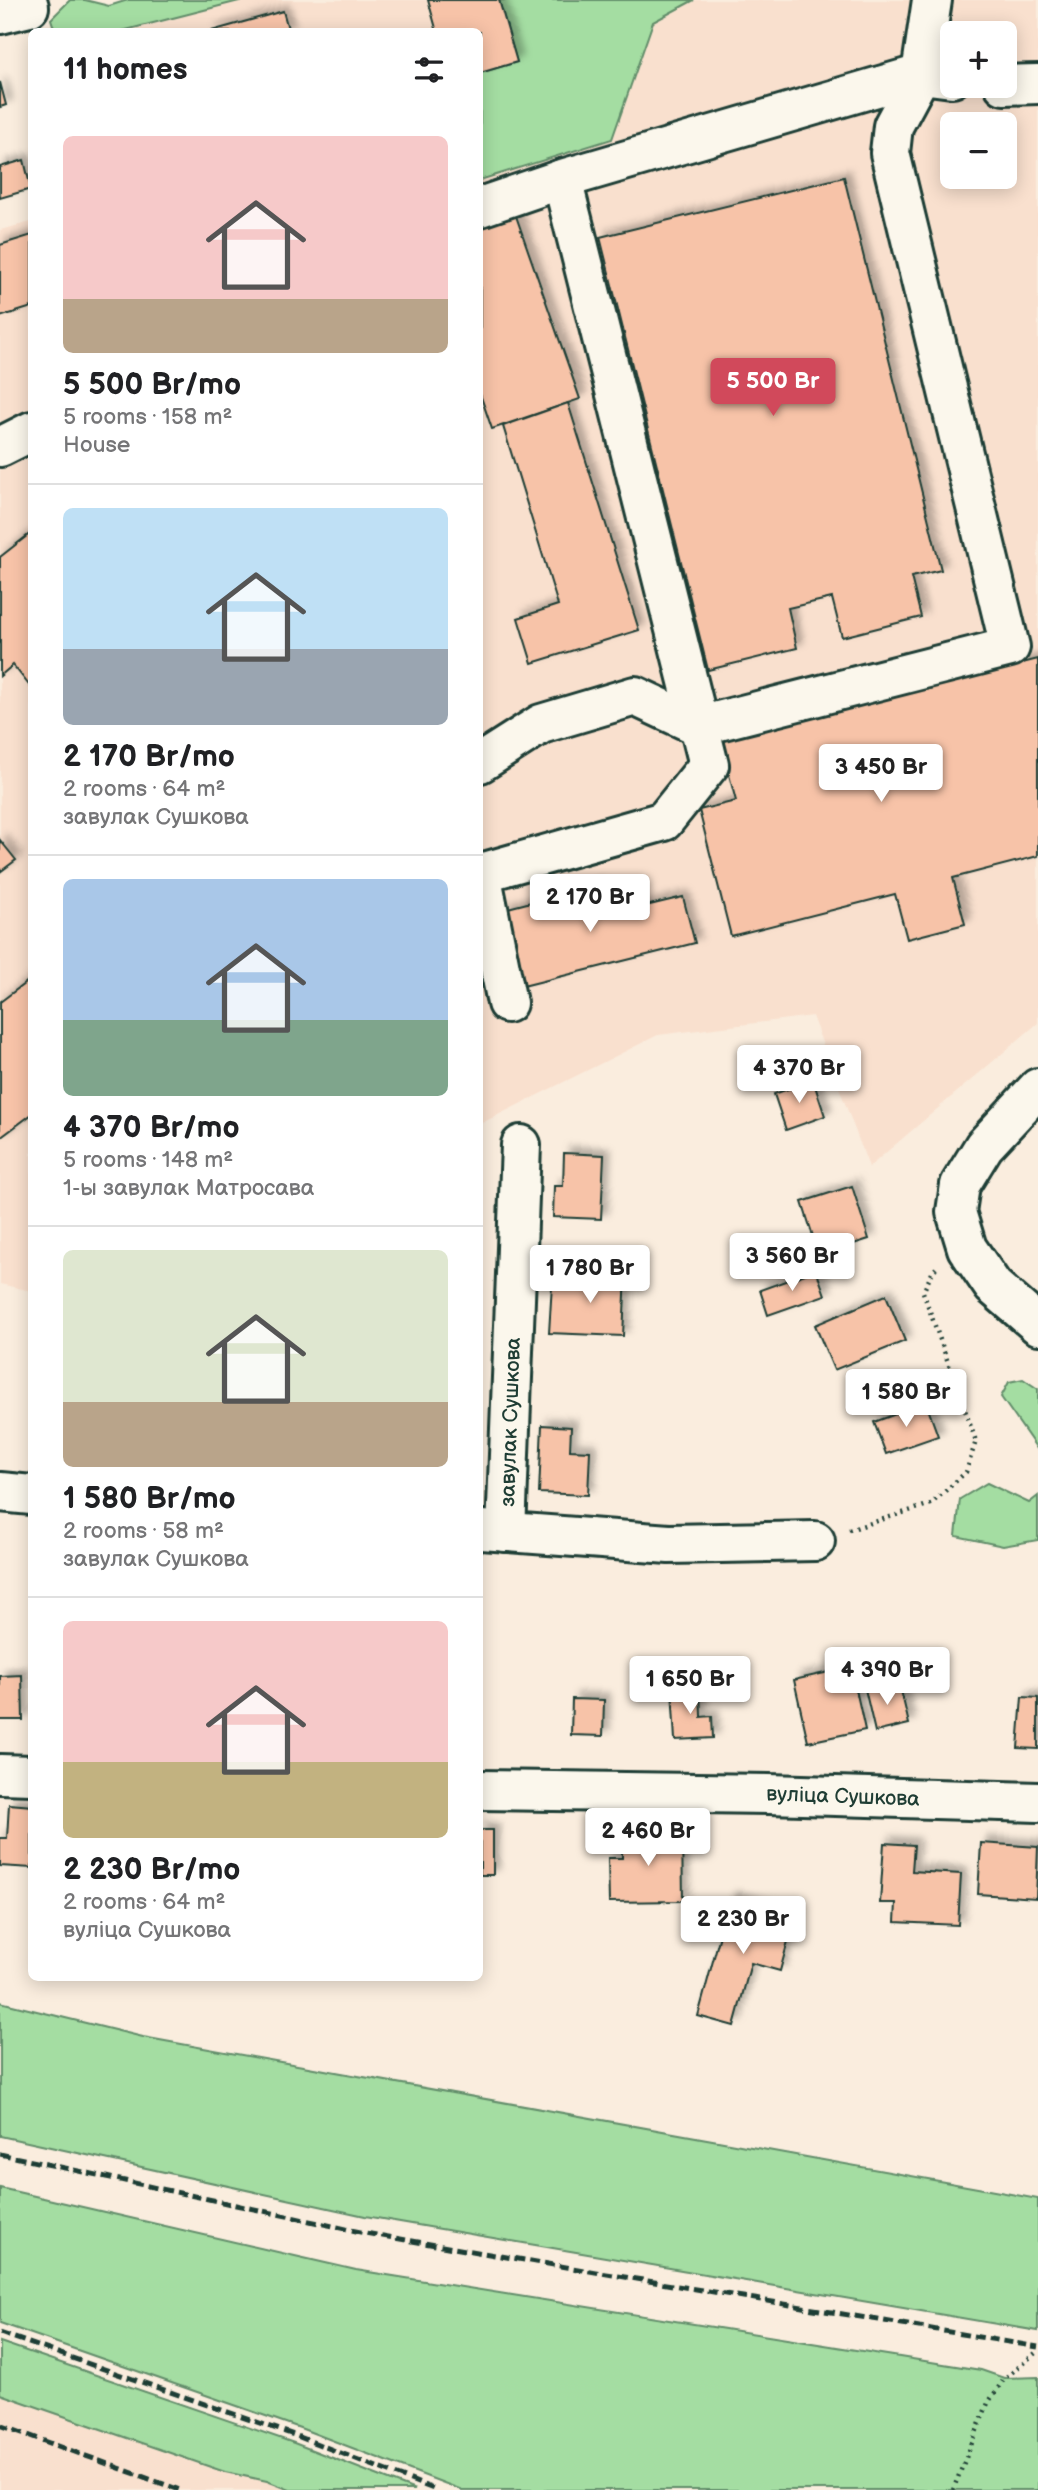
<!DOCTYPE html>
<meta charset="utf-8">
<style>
body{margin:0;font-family:"Balsamiq Sans",sans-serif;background:#f2f2f2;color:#202124;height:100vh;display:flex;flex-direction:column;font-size:26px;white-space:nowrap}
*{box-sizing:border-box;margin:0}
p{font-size:23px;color:#757577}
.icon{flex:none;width:38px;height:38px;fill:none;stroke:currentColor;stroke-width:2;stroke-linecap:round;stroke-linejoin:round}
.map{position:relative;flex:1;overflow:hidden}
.drawer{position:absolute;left:28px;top:28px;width:455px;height:1953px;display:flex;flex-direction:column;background:#fff;border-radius:10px;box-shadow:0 4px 18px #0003}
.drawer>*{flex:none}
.controls{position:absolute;left:940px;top:21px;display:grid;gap:14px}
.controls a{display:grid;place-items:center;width:77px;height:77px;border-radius:10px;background:#fff;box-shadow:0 4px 18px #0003;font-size:35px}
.price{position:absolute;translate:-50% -60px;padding:0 16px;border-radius:7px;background:#fff;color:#222;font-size:23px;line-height:46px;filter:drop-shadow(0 2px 4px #0008)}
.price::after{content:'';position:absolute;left:50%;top:42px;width:21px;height:16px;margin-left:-10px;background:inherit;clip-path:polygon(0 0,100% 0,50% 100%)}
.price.selected{background:#d1495b;color:#fff}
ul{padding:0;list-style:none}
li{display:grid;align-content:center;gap:14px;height:371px;padding:0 35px}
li+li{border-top:2px solid #e0e0e0}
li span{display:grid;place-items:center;height:217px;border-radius:10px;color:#555}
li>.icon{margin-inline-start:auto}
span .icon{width:126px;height:126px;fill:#fffc;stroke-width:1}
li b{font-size:30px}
h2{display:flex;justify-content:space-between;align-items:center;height:84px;padding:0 35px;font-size:30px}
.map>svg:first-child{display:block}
</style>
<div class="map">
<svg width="1038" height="2490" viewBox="0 0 1038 2490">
<defs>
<filter id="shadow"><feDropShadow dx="6" dy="-6" stdDeviation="3.5" flood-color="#0004"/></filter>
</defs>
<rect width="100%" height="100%" fill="#faedde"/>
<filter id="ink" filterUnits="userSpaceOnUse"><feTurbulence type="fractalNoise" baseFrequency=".0143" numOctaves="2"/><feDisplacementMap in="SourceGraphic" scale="14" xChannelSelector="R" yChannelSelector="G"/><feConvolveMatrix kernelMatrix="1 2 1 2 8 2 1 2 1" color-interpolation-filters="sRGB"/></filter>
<g filter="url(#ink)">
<g fill="#f9e0ce" fill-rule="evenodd">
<path d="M243 0H1038V1023L869 1167 812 1016 658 1035 480 1124V32H122ZM952 33H1004V86H952ZM952 124H1004V177H952Z"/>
<polygon points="31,222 31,1291 0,1284 0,230"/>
<polygon points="0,2394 225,2472 267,2481 290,2490 0,2490"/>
</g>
<g fill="#a4dda2" stroke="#628d6b" stroke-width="2">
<polygon points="70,0 85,0 109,6 128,0 243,0 122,31 55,31 51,19"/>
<polygon points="499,0 694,0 653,22 612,139 480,180 480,73 517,62"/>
<polygon points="1023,1379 1038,1389 1038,1450 1001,1397 1009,1382"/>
<polygon points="987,1483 1029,1503 1038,1496 1038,1540 1003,1546 956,1536 960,1499"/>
<polygon points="0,2002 143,2037 1038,2199 1038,2331 365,2216 0,2136"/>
<polygon points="0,2188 356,2270 981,2370 1004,2378 1038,2377 1038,2490 462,2490 300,2428 0,2323"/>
<polygon points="0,2342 294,2443 415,2490 290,2490 267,2481 225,2472 0,2394"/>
</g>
<g fill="#f7c3a8" stroke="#1f3d34" stroke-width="2" filter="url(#shadow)">
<polygon points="428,0 499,0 517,62 480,73 480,32 437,32"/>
<polygon points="283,11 289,32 208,32"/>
<polygon points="0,82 6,105 0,107"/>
<polygon points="24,160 31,189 0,198 0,167"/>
<polygon points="844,177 941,570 911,577 921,617 842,637 832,598 788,608 797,648 708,670 600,237"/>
<polygon points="516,216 580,399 492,429 480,394 480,228"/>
<polygon points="32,235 32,307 0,317 0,245"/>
<polygon points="568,403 639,630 532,663 518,618 558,605 503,426"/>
<polygon points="32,532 32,689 13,665 0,676 0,557"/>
<polygon points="1038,659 1038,856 953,878 965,924 907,939 895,894 731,936 699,810 736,801 720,741"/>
<polygon points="0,840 16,860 0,872"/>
<polygon points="597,885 604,916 683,897 695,943 523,986 504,909"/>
<polygon points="32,978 32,1114 0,1138 0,1002"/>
<polygon points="813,1080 825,1116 786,1130 774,1094"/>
<polygon points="564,1153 604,1155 601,1219 553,1217 554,1186 563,1186"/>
<polygon points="852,1186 869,1239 819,1255 802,1202"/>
<polygon points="580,1270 626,1273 623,1336 549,1333 552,1284 579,1286"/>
<polygon points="816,1270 825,1295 768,1315 760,1290"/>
<polygon points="886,1295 905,1341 834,1370 815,1325"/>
<polygon points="926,1403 938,1436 886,1454 874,1422"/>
<polygon points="542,1425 571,1427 570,1450 590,1451 588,1495 539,1493"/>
<polygon points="851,1667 865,1730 808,1742 794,1680"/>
<polygon points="22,1675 23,1720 0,1720 0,1676"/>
<polygon points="899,1682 909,1724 875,1732 865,1689"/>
<polygon points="700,1687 701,1717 712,1716 713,1738 675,1740 672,1689"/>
<polygon points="1022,1697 1038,1698 1038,1749 1018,1748"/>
<polygon points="572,1699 604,1700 603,1736 571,1735"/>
<polygon points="9,1804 32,1806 32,1868 0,1866 0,1838 7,1838"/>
<rect x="480" y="1830" width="13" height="45"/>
<polygon points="682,1830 683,1901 609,1902 608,1858 622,1858 622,1832"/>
<polygon points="884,1843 914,1845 912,1871 961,1874 958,1925 895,1922 896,1903 880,1903"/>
<polygon points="981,1843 1038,1847 1036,1898 978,1894"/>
<polygon points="730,1898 795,1915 780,1971 751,1963 734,2026 698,2016"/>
</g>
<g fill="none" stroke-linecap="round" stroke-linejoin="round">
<defs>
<g id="minor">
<polyline points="0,14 29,7 27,0"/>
<polyline points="1004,85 1038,84"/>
<polyline points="480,207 562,179 921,74 952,78"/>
<polyline points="0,447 32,431"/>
<polyline points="480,763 541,724 635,696 699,726 1010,647 890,153 893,126 921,74 932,0"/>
<polyline points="507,1003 481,873 664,821 709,765 562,179"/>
<polyline points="1038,1088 984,1146 960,1185 956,1212 967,1248 993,1286 1038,1325"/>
<polyline points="0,1492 32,1495"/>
<polyline points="482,1530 669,1544 815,1541"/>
<polyline points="506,1532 521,1145"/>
<polyline points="0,1774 32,1775"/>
<polyline points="480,1790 769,1794 1038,1802"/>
</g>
</defs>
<use href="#minor" stroke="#1f3d34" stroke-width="44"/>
<g stroke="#1f3d34" stroke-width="4.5" stroke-dasharray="2 5" stroke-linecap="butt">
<polyline points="849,1530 931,1504 966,1472 976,1441 923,1292 933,1271 936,1268"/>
<polyline points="953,2490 988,2403 1004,2379 1038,2351"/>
</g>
<use href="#minor" stroke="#fbf7ec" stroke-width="38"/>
<g stroke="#1f3d34" stroke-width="5" stroke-dasharray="10 5" stroke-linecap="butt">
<polyline points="0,2154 365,2233 1038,2347"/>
<polyline points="0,2333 297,2436 436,2490"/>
<polyline points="0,2425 180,2490"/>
</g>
</g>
</g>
<g text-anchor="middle" stroke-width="5" stroke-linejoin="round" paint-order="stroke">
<g font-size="21" fill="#1f3d34" stroke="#fbf7ec">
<text transform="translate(510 1422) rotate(-88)" y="7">завулак Сушкова</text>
<text transform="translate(843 1796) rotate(2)" y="7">вуліца Сушкова</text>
</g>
</g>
</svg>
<div class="controls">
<a>+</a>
<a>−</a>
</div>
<b class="price selected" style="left:773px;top:418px">5 500 Br</b>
<b class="price" style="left:881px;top:804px">3 450 Br</b>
<b class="price" style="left:590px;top:934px">2 170 Br</b>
<b class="price" style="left:799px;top:1105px">4 370 Br</b>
<b class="price" style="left:792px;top:1293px">3 560 Br</b>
<b class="price" style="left:590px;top:1305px">1 780 Br</b>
<b class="price" style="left:906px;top:1429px">1 580 Br</b>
<b class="price" style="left:887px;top:1707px">4 390 Br</b>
<b class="price" style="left:690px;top:1716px">1 650 Br</b>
<b class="price" style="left:648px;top:1868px">2 460 Br</b>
<b class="price" style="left:743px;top:1956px">2 230 Br</b>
<section class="drawer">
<h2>11 homes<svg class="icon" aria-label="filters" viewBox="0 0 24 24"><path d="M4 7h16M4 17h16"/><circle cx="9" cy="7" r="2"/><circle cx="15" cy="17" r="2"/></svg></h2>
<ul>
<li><span style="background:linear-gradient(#f6c9c9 75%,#b9a48a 0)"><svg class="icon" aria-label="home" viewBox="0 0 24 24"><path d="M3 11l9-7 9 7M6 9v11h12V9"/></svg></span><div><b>5 500 Br/mo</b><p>5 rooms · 158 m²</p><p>House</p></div></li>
<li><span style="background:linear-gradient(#bfe0f5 65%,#9aa5b1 0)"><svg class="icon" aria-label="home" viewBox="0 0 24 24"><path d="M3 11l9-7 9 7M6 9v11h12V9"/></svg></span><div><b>2 170 Br/mo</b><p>2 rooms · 64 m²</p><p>завулак Сушкова</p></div></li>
<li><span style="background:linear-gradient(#a9c7e8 65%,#7fa58c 0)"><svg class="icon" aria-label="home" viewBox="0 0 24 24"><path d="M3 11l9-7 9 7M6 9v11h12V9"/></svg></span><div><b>4 370 Br/mo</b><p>5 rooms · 148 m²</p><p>1-ы завулак Матросава</p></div></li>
<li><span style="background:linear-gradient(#dfe7d0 70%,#b9a48a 0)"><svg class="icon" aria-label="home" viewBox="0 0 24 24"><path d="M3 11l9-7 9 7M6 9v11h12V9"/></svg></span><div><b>1 580 Br/mo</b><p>2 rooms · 58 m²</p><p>завулак Сушкова</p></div></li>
<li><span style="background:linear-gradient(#f6c9c9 65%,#c2b280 0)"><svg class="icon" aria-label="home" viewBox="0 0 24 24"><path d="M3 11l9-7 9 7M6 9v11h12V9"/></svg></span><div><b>2 230 Br/mo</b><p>2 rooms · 64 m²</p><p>вуліца Сушкова</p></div></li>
</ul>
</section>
</div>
